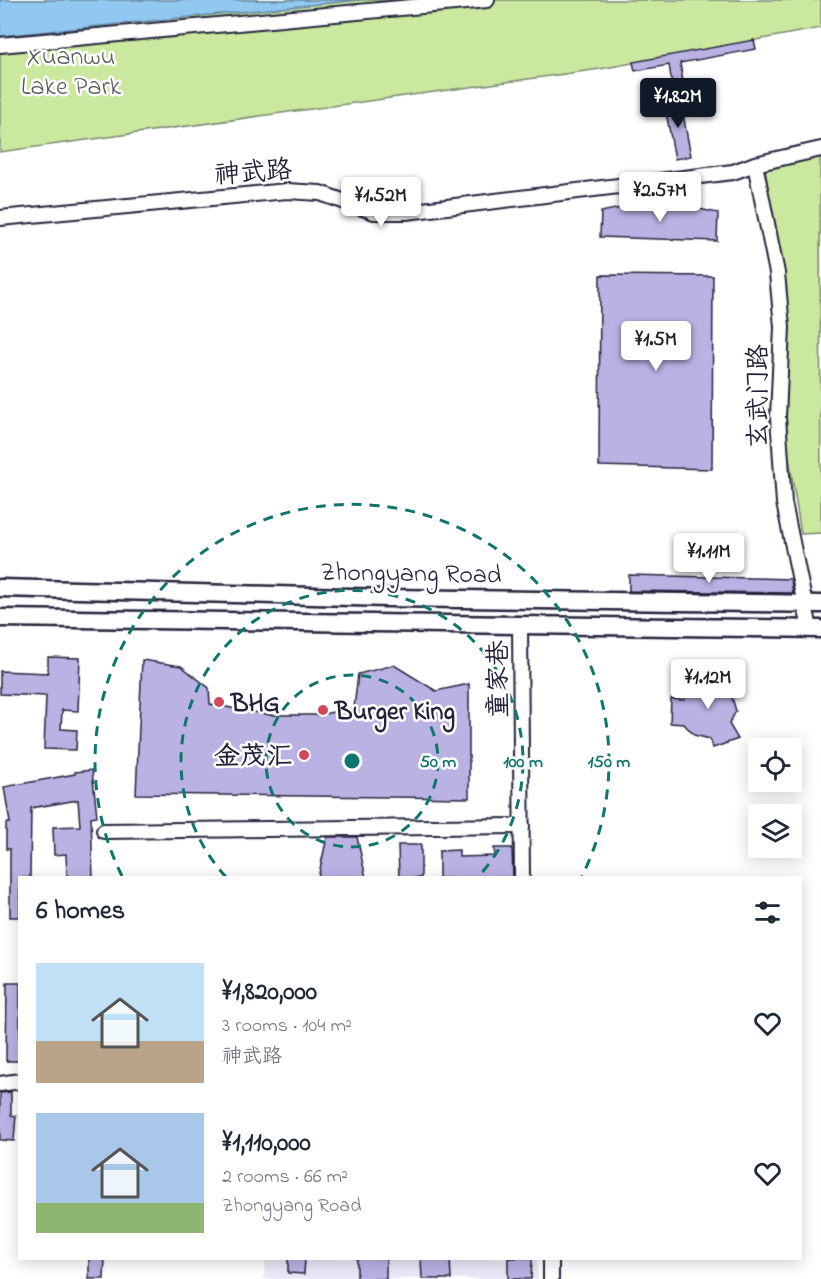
<!DOCTYPE html>
<meta charset="utf-8">
<style>
body{margin:0;font-family:"Indie Flower","LXGW WenKai TC",sans-serif;background:#f6f6f7;color:#1f2937;height:100vh;display:flex;flex-direction:column;font-size:22px;white-space:nowrap}
*{box-sizing:border-box;margin:0}
p{font-size:20px;color:#747a83}
.icon{flex:none;width:33px;height:33px;fill:none;stroke:currentColor;stroke-width:2;stroke-linecap:round;stroke-linejoin:round}
.map{position:relative;flex:1;overflow:hidden}
.drawer{position:absolute;left:18px;top:876px;width:784px;height:384px;display:flex;flex-direction:column;background:#fff;border-radius:0px;box-shadow:0 3px 15px #0003}
.drawer>*{flex:none}
.controls{position:absolute;left:748px;top:738px;display:grid;gap:12px}
.controls a{display:grid;place-items:center;width:54px;height:54px;border-radius:0px;background:#fff;box-shadow:0 3px 15px #0003;font-size:30px}
.price{position:absolute;translate:-50% -51px;padding:0 14px;border-radius:6px;background:#fff;color:#222;font-size:20px;line-height:39px;filter:drop-shadow(0 2px 3px #0008)}
.price::after{content:'';position:absolute;left:50%;top:36px;width:18px;height:14px;margin-left:-9px;background:inherit;clip-path:polygon(0 0,100% 0,50% 100%)}
.price.active{background:#111827;color:#fff}
ul{padding:0;list-style:none}
li{display:flex;align-items:center;gap:18px;height:150px;padding:0 18px}
li span{display:grid;place-items:center;flex:none;width:168px;height:120px;border-radius:0px;color:#555}
li>.icon{margin-inline-start:auto}
span .icon{width:72px;height:72px;fill:#fffc;stroke-width:1}
li b{font-size:26px}
h2{display:flex;justify-content:space-between;align-items:center;height:72px;padding:0 18px;font-size:26px}
.map>svg:first-child{display:block}
</style>
<div class="map">
<svg width="821" height="1279" viewBox="0 0 821 1279">
<rect width="100%" height="100%" fill="#fff"/>
<filter id="ink" filterUnits="userSpaceOnUse"><feTurbulence type="fractalNoise" baseFrequency=".0167" numOctaves="2"/><feDisplacementMap in="SourceGraphic" scale="12" xChannelSelector="R" yChannelSelector="G"/><feConvolveMatrix kernelMatrix="1 2 1 2 8 2 1 2 1" color-interpolation-filters="sRGB"/></filter>
<g filter="url(#ink)">
<polygon fill="#ebe8f7" points="265,1258 537,1259 538,1279 264,1279"/>
<g fill="#cbe89f" stroke="#76856d" stroke-width="1.5">
<polygon points="0,0 821,0 821,28 600,69 0,152"/>
<polygon points="820,156 821,533 801,534 784,427 787,325 765,168"/>
</g>
<polygon fill="#90c8ef" stroke="#6486a7" stroke-width="1.5" points="0,0 360,0 0,36"/>
<g fill="#bbb2e4" stroke="#22223b" stroke-width="1.5">
<polygon points="754,40 756,49 680,63 683,82 672,84 669,65 635,71 633,62"/>
<polygon points="680,99 691,156 675,159 664,102"/>
<polygon points="659,204 690,207 718,213 717,241 600,237 601,212 629,206"/>
<polygon points="600,275 713,276 712,469 599,466"/>
<polygon points="629,575 791,579 793,593 629,591"/>
<polygon points="48,657 80,658 78,711 62,710 61,729 77,730 76,750 44,749 46,696 0,694 0,671 48,673"/>
<polygon points="142,660 181,666 209,688 210,704 270,715 318,715 354,708 358,674 394,665 436,691 469,684 469,798 136,794"/>
<polygon points="717,670 737,684 731,694 736,711 729,724 738,739 713,748 710,739 694,735 684,724 670,723 671,699 684,700 690,687 707,682"/>
<polygon points="92,770 97,816 91,817 93,878 67,878 66,854 54,855 53,827 80,826 78,800 31,808 30,878 20,878 20,917 10,917 10,849 6,849 6,823 10,823 4,787 75,774 75,772"/>
<polygon points="327,837 357,837 366,878 318,878"/>
<polygon points="398,845 421,845 421,878 399,878"/>
<polygon points="494,848 512,848 513,878 439,878 439,851 459,850 459,857 495,856"/>
<polygon points="7,983 20,983 20,1061 6,1061"/>
<polygon points="11,1092 11,1115 16,1116 14,1141 0,1140 0,1093"/>
<polygon points="89,1258 105,1258 104,1279 89,1279"/>
<polygon points="288,1258 305,1258 304,1274 288,1273"/>
<rect x="357" y="1258" width="29" height="21"/>
<polygon points="421,1258 450,1258 451,1279 422,1279"/>
<polygon points="508,1258 532,1258 531,1279 508,1279"/>
</g>
<g fill="none" stroke-linecap="round" stroke-linejoin="round">
<defs>
<g id="minor">
<polyline points="0,45 487,0"/>
<polyline points="755,164 777,273 782,327 778,417 784,503 810,629"/>
<polyline points="0,218 287,191 320,193 374,212 406,212 733,172 755,164 821,149"/>
<polyline points="520,625 522,878"/>
<polyline points="104,831 522,826"/>
<polyline points="0,1084 20,1081"/>
<polyline points="551,1258 551,1279"/>
</g>
<g id="major">
<polyline points="0,588 388,598 821,604"/>
<polyline points="0,618 821,629"/>
</g>
</defs>
<use href="#minor" stroke="#22223b" stroke-width="18"/>
<use href="#major" stroke="#22223b" stroke-width="21"/>
<use href="#minor" stroke="#fff" stroke-width="14"/>
<use href="#major" stroke="#fff" stroke-width="16"/>
</g>
</g>
<g fill="none" stroke="#0f766e" stroke-width="3" stroke-dasharray="10 8">
<circle cx="352" cy="761" r="86"/>
<path d="M226 877A171 171 0 1 1 478 877"/>
<path d="M122 876A257 257 0 1 1 582 876"/>
</g>
<g fill="#d1495b" stroke="#fff" stroke-width="2">
<circle cx="219" cy="702" r="6"/>
<circle cx="323" cy="710" r="6"/>
<circle cx="304" cy="755" r="6"/>
</g>
<g text-anchor="middle" stroke-width="5" stroke-linejoin="round" paint-order="stroke">
<g font-size="26" fill="#555d59" stroke="#fff">
<text x="71" y="64">Xuanwu<tspan x="71" dy="30">Lake Park</tspan></text>
</g>
<g font-size="26" fill="#22223b" stroke="#fff">
<text transform="translate(253 171) rotate(-4)" y="9">神武路</text>
<text transform="translate(757 396) rotate(-90)" y="9">玄武门路</text>
<text transform="translate(411 572) rotate(1)" y="9">Zhongyang Road</text>
<text transform="translate(497 679) rotate(-90)" y="9">童家巷</text>
</g>
<g font-size="26" font-weight="bold" fill="#22223b" stroke="#fff" text-anchor="start">
<text x="231" y="711">BHG</text>
<text x="335" y="719">Burger King</text>
<text x="292" y="764" text-anchor="end">金茂汇</text>
</g>
</g>
<circle cx="352" cy="761" r="9" fill="#0f766e" stroke="#fff" stroke-width="3"/>
<g font-size="18" text-anchor="middle" font-weight="bold" fill="#0f766e" stroke="#fff" stroke-width="5" stroke-linejoin="round" paint-order="stroke">
<text x="438" y="767">50 m</text>
<text x="523" y="767">100 m</text>
<text x="609" y="767">150 m</text>
</g>
</svg>
<div class="controls">
<a><svg class="icon" aria-label="locate" viewBox="0 0 24 24"><circle cx="12" cy="12" r="6"/><path d="M12 2v4M12 18v4M2 12h4M18 12h4"/></svg></a>
<a><svg class="icon" aria-label="layers" viewBox="0 0 24 24"><path d="M12 4l9 5-9 5-9-5zM3 14l9 5 9-5"/></svg></a>
</div>
<b class="price active" style="left:678px;top:129px">¥1.82M</b>
<b class="price" style="left:660px;top:223px">¥2.57M</b>
<b class="price" style="left:381px;top:228px">¥1.52M</b>
<b class="price" style="left:656px;top:372px">¥1.5M</b>
<b class="price" style="left:709px;top:584px">¥1.11M</b>
<b class="price" style="left:708px;top:710px">¥1.12M</b>
<section class="drawer">
<h2>6 homes<svg class="icon" aria-label="filters" viewBox="0 0 24 24"><path d="M4 7h16M4 17h16"/><circle cx="9" cy="7" r="2"/><circle cx="15" cy="17" r="2"/></svg></h2>
<ul>
<li><span style="background:linear-gradient(#bfe0f5 65%,#b9a48a 0)"><svg class="icon" aria-label="home" viewBox="0 0 24 24"><path d="M3 11l9-7 9 7M6 9v11h12V9"/></svg></span><div><b>¥1,820,000</b><p>3 rooms · 104 m²</p><p>神武路</p></div><svg class="icon" aria-label="heart" viewBox="0 0 24 24"><path d="M12 20l-8-8c-3-5 5-10 8-4 3-6 11-1 8 4z"/></svg></li>
<li><span style="background:linear-gradient(#a9c7e8 75%,#8fb573 0)"><svg class="icon" aria-label="home" viewBox="0 0 24 24"><path d="M3 11l9-7 9 7M6 9v11h12V9"/></svg></span><div><b>¥1,110,000</b><p>2 rooms · 66 m²</p><p>Zhongyang Road</p></div><svg class="icon" aria-label="heart" viewBox="0 0 24 24"><path d="M12 20l-8-8c-3-5 5-10 8-4 3-6 11-1 8 4z"/></svg></li>
</ul>
</section>
</div>
